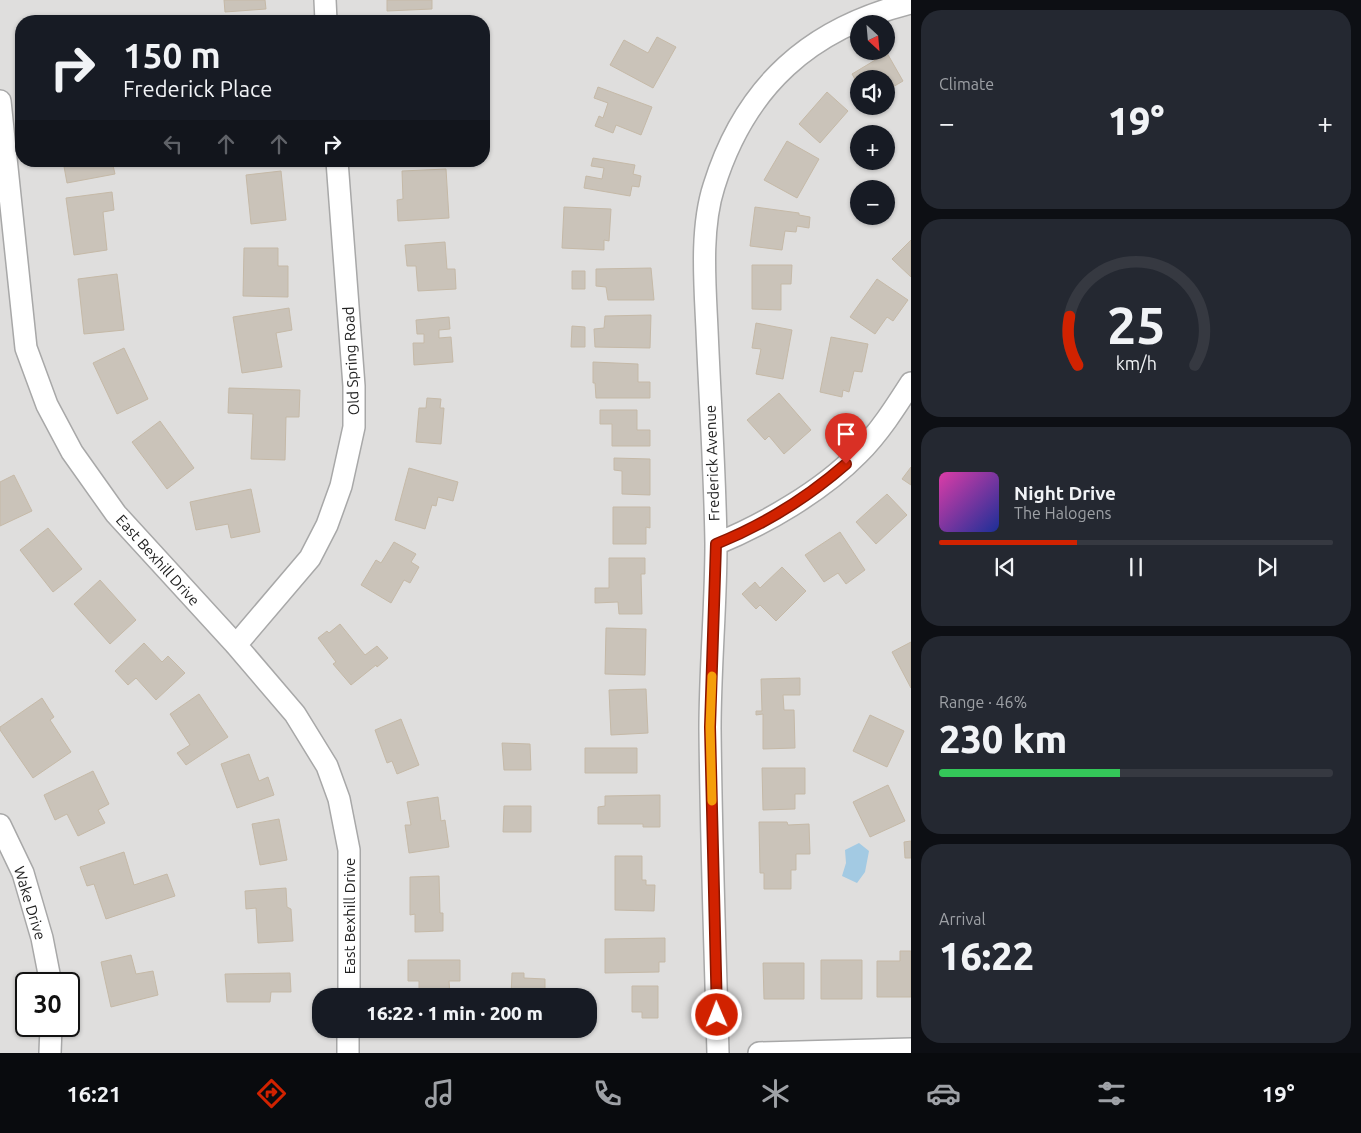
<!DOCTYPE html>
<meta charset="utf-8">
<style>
body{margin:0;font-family:Ubuntu,sans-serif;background:#242831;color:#f1f3f6;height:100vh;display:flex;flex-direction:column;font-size:19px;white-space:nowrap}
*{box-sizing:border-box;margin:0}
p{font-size:16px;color:#9ea1a6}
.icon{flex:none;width:28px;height:28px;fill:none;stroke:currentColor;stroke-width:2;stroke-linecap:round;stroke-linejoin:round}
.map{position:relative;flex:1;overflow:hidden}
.panel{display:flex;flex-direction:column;gap:10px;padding:10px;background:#0d0f14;width:450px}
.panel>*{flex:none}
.hud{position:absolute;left:15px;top:15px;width:475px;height:152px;border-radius:20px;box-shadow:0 1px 4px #0004;background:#171b24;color:#f1f3f6;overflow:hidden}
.needle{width:32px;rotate:154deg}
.fabs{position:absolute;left:850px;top:15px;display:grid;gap:10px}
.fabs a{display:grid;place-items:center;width:45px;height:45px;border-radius:50%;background:#171b24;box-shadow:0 1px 4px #0004;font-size:25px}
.speed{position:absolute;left:15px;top:972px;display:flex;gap:10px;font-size:25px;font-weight:700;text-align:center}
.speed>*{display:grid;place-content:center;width:65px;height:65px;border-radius:50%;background:#171b24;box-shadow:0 1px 4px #0004;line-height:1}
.speed .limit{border:2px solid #111;border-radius:8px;background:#fff;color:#111}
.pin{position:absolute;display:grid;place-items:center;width:42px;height:42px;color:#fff;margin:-51px -21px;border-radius:50% 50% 50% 0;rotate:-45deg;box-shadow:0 0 5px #0007}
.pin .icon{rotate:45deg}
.me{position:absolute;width:55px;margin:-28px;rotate:359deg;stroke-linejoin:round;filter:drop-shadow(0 0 4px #0008)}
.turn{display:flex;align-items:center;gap:18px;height:105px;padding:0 25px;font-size:22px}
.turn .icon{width:65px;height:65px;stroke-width:2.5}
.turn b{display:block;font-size:35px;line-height:42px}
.lanes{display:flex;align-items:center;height:48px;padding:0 25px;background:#0003;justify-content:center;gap:25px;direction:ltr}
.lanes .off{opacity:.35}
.big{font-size:38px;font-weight:800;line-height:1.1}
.panel .widget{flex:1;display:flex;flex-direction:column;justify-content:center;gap:8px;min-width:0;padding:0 18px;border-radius:20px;background:#242831}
.panel .dial{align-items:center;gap:0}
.dial svg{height:130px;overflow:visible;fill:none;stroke:#363941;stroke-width:7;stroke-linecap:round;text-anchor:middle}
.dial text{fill:#f1f3f6;stroke:none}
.song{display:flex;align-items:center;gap:15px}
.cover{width:60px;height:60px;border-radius:8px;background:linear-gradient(135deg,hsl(320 70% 55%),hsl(230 70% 35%))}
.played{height:5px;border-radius:2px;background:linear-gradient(90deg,#d12200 35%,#363941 35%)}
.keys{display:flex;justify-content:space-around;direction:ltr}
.heat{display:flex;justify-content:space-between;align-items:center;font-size:28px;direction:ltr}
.charge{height:8px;border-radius:4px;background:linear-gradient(90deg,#34c759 46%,#363941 0)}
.trip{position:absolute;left:312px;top:988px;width:285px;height:50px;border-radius:20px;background:#171b24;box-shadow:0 1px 4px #0004;font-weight:800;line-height:50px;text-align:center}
.tabs{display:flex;height:80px;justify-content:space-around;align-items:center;background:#090b0e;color:#9ea1a6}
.tabs .icon{width:35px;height:35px}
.tabs .active{color:#d12200}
.tabs b{font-size:22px;color:#f1f3f6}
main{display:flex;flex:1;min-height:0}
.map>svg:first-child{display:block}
.residential{fill:#dfdedd;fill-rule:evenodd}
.water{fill:#a3cae3}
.building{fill:#cac3b9;stroke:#c5b9a7}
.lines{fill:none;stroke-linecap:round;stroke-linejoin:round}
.minor-casing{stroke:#a8a8a8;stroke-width:24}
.minor{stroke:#fff;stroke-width:21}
.route-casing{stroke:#881600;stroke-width:12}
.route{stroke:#d12200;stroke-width:9}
.slow{stroke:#f59e0b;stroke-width:9}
.labels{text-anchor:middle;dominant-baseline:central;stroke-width:4;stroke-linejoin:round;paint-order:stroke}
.street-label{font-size:15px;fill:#212121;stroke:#fff}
</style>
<main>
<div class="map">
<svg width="911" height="1053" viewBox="0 0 911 1053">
<rect width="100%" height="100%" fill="#f2f0e6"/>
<!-- residential -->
<path class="residential" d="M0 0H911V1053H0ZM21 21H484V161H21ZM859 24H886V51H859ZM859 79H886V106H859ZM859 134H886V161H859ZM859 189H886V216H859ZM26 984H69V1026H26ZM321 996H589V1029H321Z"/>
<!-- water -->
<path class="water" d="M859 843 869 851 865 872 857 883 842 876 846 863 845 850Z"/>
<!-- building -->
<path class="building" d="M224 0H265L266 9 225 12Z
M387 0H432V9L387 11Z
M657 37 676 47 653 88 610 65 624 40 648 53Z
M887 53 903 81 886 91V79H859V86L852 74Z
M598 87 652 107 641 135 616 125 613 133 595 126 599 116 603 118 608 103 594 98Z
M827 92 848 111 820 143 799 124Z
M787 141 819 159 797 198 764 180Z
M593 158 635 165 633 174 641 176 639 187 632 186 630 196 584 188 586 176 602 179 604 168 591 166Z
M63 161H112L115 174 67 183Z
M446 169 449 218 398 221 397 200 403 199 402 171Z
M281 171 286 220 251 224 246 175Z
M112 192 114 210 103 212 107 250 74 255 66 198Z
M564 207 611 209 609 241 604 240V250L562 248Z
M755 207 799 213V215L810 217 809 228 797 226 796 232 785 231 782 250 750 246Z
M911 240V277L892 259Z
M445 242 447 269H455L456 289 418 291 416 266H407L405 245Z
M244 248H278V266H288V297L243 296Z
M752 265H792L791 284H781V310L752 309Z
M651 268 654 300H608L606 287 596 286V269Z
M572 271H585V289H572Z
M117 274 124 330 84 334 78 279Z
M877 279 908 300 893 321 887 317 875 334 850 317Z
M289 308 292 330 276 333 282 367 242 373 233 317Z
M651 315 650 348 595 347 594 329 604 328 605 316Z
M449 317 450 329 439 330V338L451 337 453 362 414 365 413 343H424V334H417L416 320Z
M756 323 792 330 783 379 756 374 761 349 752 348Z
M572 326 585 327V347H571Z
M831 337 868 344 862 372 854 371 849 392 843 390 842 397 820 392Z
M124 348 148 399 117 414 93 363Z
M593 362 638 364V382H650V398H596L595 383H593Z
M229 388 300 390 299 417H286L285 460 251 459 253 414 228 413Z
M779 393 811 430 784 454 769 436 765 440 747 420Z
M427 398 441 399 440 408H444L441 444 416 442 419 408H426Z
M600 410H637V430H650V446H612V424H600Z
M160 421 194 468 167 489 132 442Z
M614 458 650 459V495L622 494V471L614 470Z
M911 467V485L902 479Z
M409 468 458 482 453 501 438 497 436 506 432 505 425 529 395 520Z
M14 475 32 511 0 526V482Z
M251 489 260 532 231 538 228 524 196 530 190 502Z
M887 494 907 515 876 544 856 522Z
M613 507H650V528L646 527V544H613Z
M48 528 82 569 53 592 20 550Z
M840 532 865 570 846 584 838 573 824 582 805 555Z
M394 542 416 554 411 562 419 567 410 583 404 580 391 603 361 585 376 560 381 563Z
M609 558H645V574H641L642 614H619L618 602 595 603V588H609Z
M782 567 806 591 776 621 760 605 756 609 742 594 755 582 760 588Z
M100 580 136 620 110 644 74 604Z
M340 624 365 655 377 646 388 658 377 667 376 665 351 685 333 664 336 662 318 638 327 631 329 633Z
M606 628 646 629 645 675 605 674Z
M911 642V688L892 652Z
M144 643 162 662 168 656 185 673 156 700 136 678 128 685 115 671Z
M800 678V695H783L784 710H794L795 748 763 749V714L756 715V711H762L761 679Z
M646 689 648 733 611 735 609 690Z
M199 694 228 737 186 765 177 753 190 745 170 714Z
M42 698 54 717 50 720 71 752 33 778 0 730V727Z
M870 715 904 731 887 767 853 751Z
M401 719 419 765 397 774 392 761 387 763 375 730Z
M502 743 530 744 531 770H504Z
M585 748H637V773H585Z
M249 754 259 781 268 777 274 795 237 808 221 764Z
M762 768H805V794H795V809L763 810Z
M93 771 109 804 98 810 105 823 78 836 67 814 55 820 44 795Z
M888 785 905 821 870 837 853 802Z
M660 795V827H643V824H598V807L605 806V796Z
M438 797 441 821 445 820 449 847 409 853 405 825H411L407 802Z
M504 806H531V832H503Z
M279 819 287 860 260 865 252 824Z
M759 822H787L788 825 809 824 810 854H796V870H791V889H764V873H760Z
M911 841V858H905L904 842Z
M124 852 134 885 167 874 175 896 106 919 94 884 87 886 80 867Z
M615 856H642V880H646V885H655L654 911 615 910Z
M439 876 440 913H443V931L415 932V914L410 915V877Z
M286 888 287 907 291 909 293 941 258 943 256 908 246 909 245 891Z
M665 938V962H659V972L605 973V939Z
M900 951H911V997H877V961H900Z
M131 955 136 974 153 971 158 995 111 1007 101 962Z
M408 960H460V981H449L450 996H419V981H408Z
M821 960H862V999H821Z
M763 963H804V999H764Z
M290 973 291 992H271L270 1002H227L225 974Z
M512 973H524V978L545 979V996H511Z
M632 986H658V1018H642V1012H632Z"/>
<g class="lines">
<defs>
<path id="minor" d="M325 0 326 21
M0 101 26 348 47 405 72 452 116 514 236 645 295 714 327 766 339 799 349 850V996
M716 544C763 525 822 491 858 454 879 433 895 408 911 383
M236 645 310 558 327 525 341 486 354 427V386L337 161
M0 825 23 873 42 938 51 984
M50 1053 51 1026
M348 1053V1029
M718 1053C715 945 711 837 710 729 710 667 716 606 716 544 715 473 710 401 707 330 705 285 700 229 714 186 745 86 810 28 911 3
M759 1053 911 1049"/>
</defs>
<!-- minor casing -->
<use href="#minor" class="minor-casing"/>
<!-- minor -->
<use href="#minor" class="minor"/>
</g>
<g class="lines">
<defs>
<path id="route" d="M717 1015 710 727 716 544C763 525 807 498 846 464"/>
</defs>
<!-- route casing -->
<use href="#route" class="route-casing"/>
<!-- route -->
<use href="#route" class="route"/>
<!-- slow -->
<path class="slow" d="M712 676 710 727 712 801"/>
</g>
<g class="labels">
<!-- street labels -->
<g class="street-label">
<text transform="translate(351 361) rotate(-93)">Old Spring Road</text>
<text transform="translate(712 463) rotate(-92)">Frederick Avenue</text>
<text transform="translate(158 560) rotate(48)">East Bexhill Drive</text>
<text transform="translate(30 903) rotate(73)">Wake Drive</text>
<text transform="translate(349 916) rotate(-90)">East Bexhill Drive</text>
</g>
</g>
</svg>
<div class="fabs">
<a><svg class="needle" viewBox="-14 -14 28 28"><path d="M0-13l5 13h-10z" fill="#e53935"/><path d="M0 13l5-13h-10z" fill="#9ea1a6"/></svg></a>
<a><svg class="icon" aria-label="sound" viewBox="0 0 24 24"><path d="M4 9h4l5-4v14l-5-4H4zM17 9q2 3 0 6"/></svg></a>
<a>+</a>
<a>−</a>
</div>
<div class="speed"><div class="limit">30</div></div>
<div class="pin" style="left:846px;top:464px;background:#d93025"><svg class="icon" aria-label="arrive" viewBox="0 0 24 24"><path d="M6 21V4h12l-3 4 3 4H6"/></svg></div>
<svg class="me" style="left:717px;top:1015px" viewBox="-20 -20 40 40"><circle r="17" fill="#d12200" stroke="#fff" stroke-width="3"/><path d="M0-11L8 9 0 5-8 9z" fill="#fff"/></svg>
<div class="trip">16:22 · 1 min · 200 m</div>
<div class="hud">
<div class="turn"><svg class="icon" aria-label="right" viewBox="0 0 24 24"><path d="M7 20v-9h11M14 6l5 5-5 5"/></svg><div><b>150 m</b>Frederick Place</div></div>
<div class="lanes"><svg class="icon off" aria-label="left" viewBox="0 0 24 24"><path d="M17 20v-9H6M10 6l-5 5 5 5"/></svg><svg class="icon off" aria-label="ahead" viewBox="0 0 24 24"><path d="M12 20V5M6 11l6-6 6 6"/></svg><svg class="icon off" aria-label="ahead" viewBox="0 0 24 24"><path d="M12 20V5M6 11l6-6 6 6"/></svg><svg class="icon" aria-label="right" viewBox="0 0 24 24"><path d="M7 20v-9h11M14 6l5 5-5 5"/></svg></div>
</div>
</div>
<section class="panel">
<div class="widget"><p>Climate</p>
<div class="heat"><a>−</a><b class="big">19°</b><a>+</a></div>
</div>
<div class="widget dial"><svg viewBox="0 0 100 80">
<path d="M14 69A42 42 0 1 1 86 69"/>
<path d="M14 69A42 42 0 0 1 9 39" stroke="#d12200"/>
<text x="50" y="56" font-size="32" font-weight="700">25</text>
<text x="50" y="72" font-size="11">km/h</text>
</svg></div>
<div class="widget">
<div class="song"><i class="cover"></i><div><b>Night Drive</b><p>The Halogens</p></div></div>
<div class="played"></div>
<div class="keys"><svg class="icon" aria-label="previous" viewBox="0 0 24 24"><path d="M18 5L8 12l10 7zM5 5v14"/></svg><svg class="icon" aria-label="pause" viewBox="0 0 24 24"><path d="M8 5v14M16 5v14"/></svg><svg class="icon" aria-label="next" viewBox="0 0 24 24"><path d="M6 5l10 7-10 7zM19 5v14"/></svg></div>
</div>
<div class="widget"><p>Range · 46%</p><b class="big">230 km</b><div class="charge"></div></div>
<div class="widget"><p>Arrival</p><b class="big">16:22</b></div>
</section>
</main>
<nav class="tabs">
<b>16:21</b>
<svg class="icon active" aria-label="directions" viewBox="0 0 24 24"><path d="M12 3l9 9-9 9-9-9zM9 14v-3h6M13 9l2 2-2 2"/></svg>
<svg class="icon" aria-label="music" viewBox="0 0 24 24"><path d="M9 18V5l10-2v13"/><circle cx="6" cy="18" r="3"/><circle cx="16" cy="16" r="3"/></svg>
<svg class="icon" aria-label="phone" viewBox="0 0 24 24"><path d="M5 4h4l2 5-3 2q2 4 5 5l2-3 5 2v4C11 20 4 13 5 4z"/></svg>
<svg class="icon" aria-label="climate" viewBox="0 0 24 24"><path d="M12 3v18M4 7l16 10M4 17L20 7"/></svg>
<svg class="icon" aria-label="car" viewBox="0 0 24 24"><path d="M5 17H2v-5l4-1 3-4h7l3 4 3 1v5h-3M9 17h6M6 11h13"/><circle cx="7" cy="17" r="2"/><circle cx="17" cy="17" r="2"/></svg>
<svg class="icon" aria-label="filters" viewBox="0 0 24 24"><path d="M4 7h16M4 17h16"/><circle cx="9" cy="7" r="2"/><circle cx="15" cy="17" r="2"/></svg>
<b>19°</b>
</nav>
